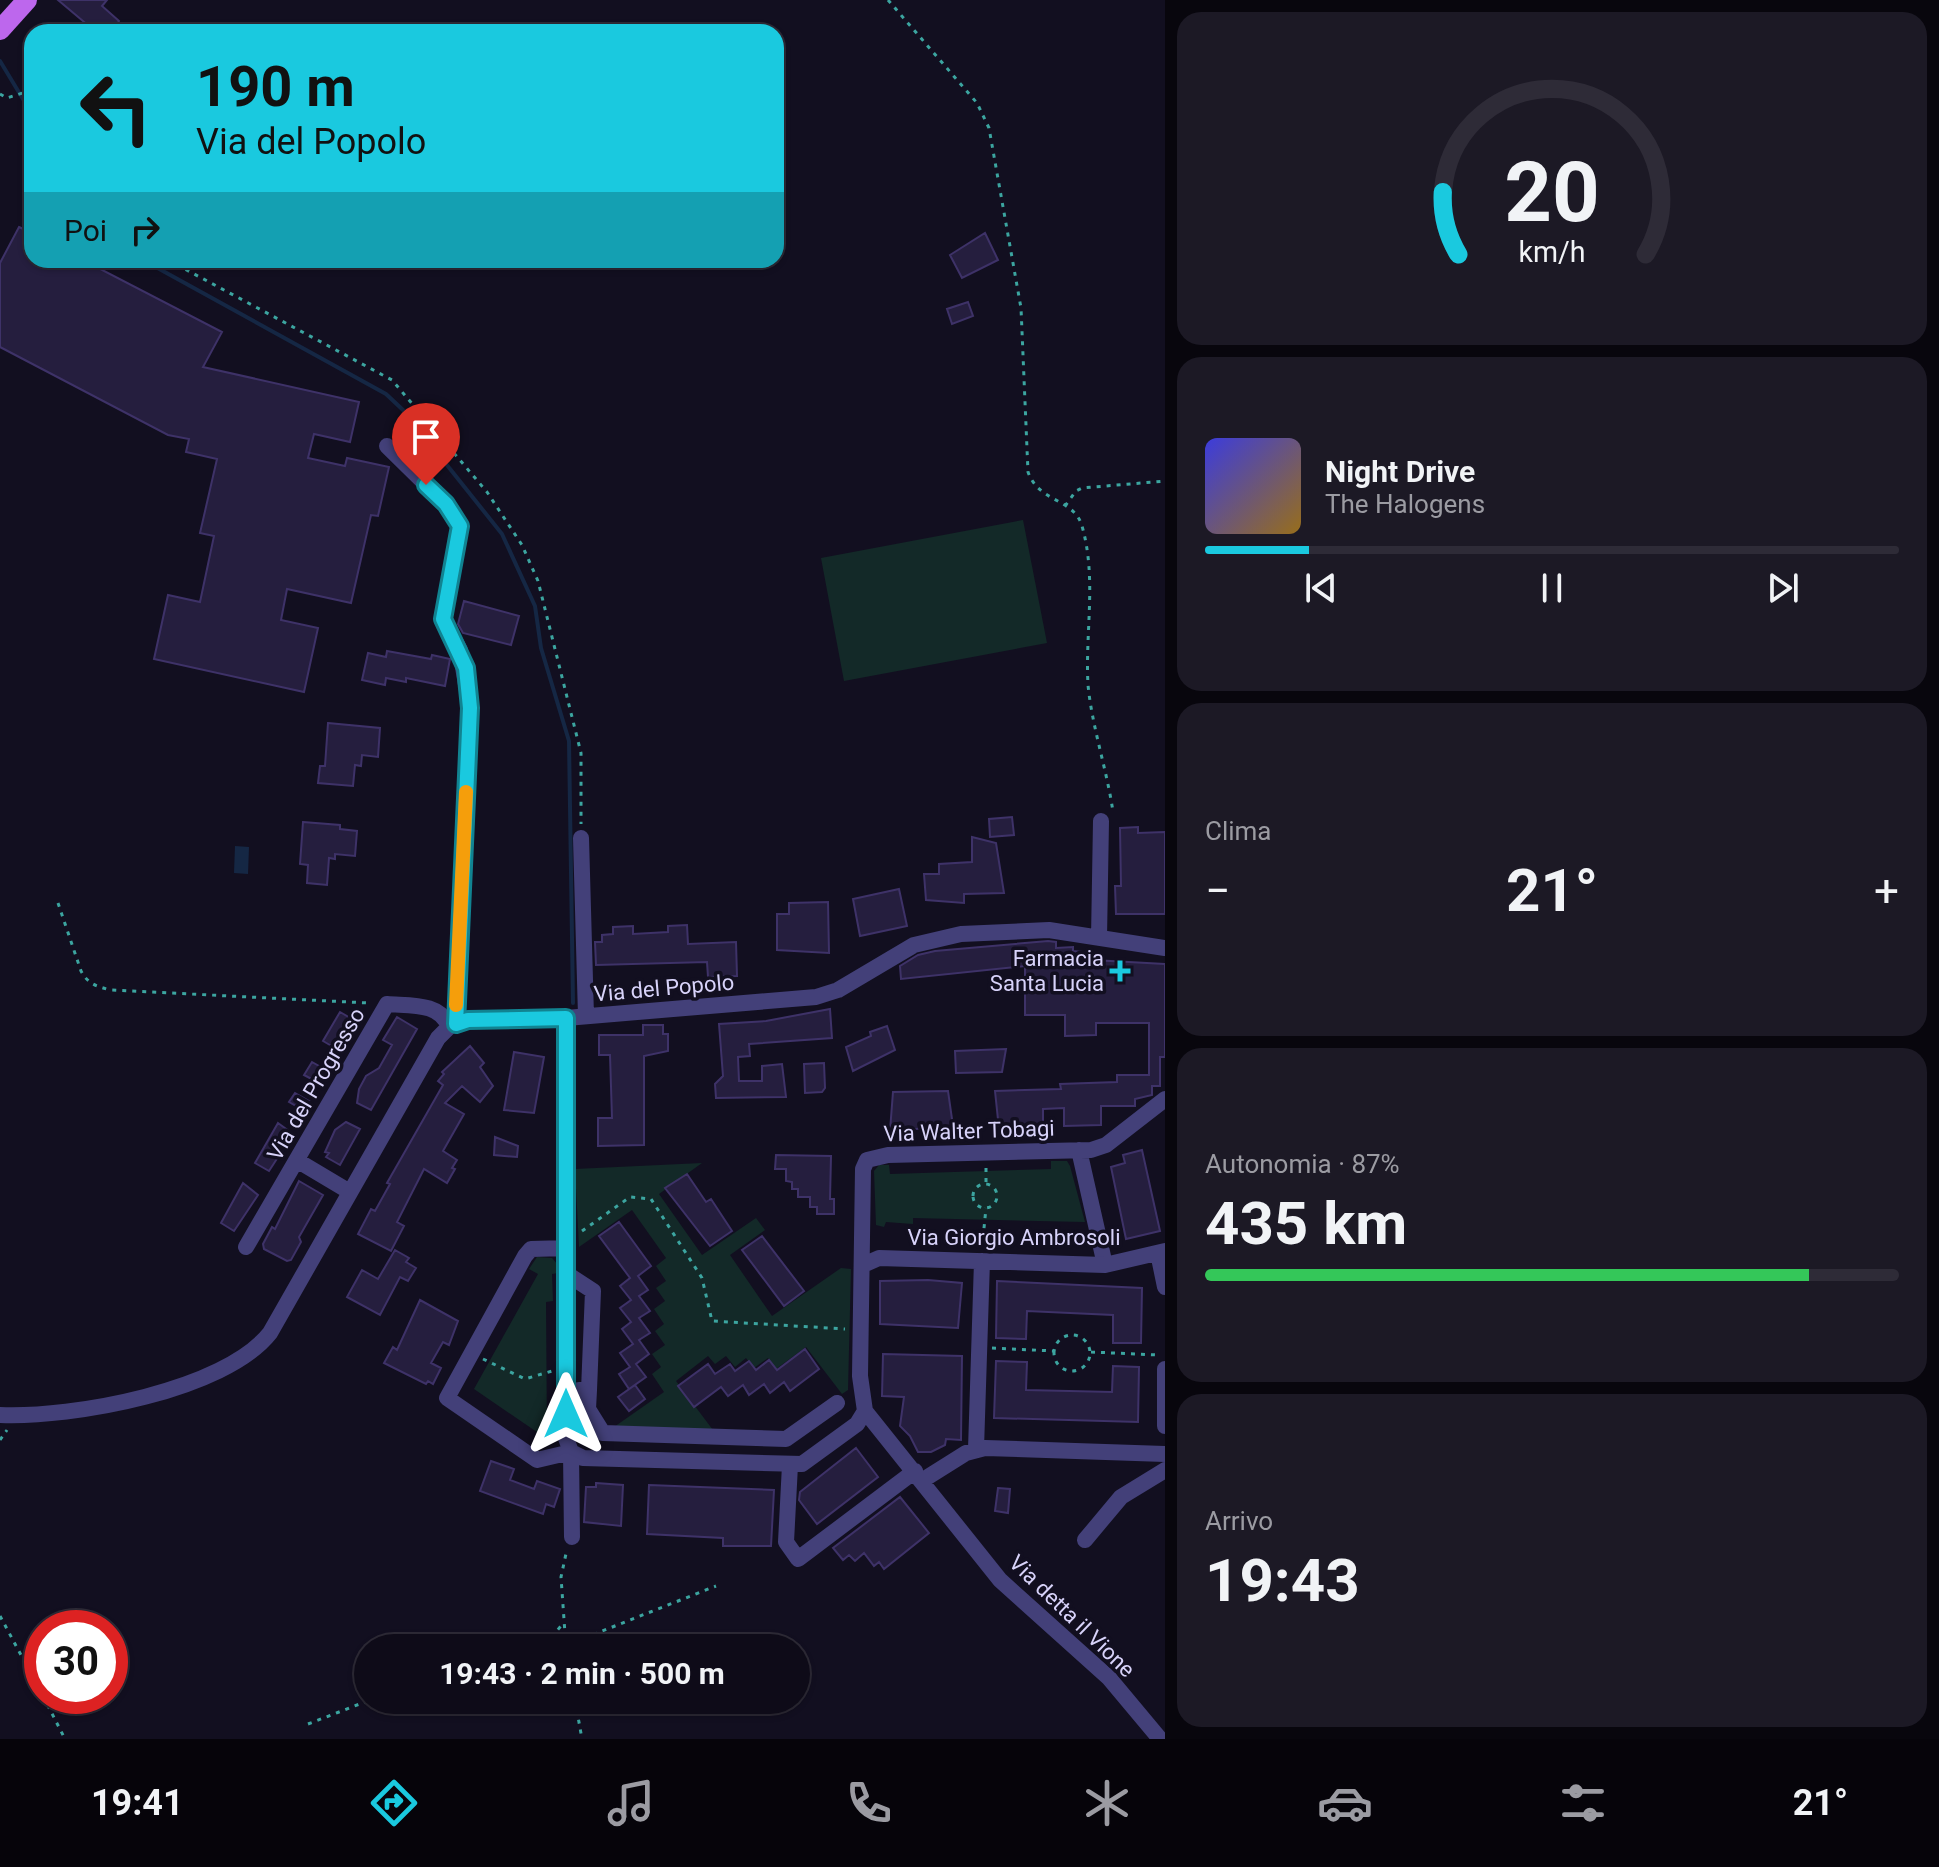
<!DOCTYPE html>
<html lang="it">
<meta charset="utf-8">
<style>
body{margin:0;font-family:Roboto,sans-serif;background:#1c1925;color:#f1f3f6;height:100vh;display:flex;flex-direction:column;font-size:30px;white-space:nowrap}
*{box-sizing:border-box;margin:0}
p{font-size:26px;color:#9b9ba2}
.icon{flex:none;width:44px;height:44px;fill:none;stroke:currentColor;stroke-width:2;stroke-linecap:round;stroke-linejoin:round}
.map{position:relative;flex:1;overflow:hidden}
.details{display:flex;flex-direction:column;gap:12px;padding:12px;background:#08060d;width:774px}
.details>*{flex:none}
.hud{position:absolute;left:24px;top:24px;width:760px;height:244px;border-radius:24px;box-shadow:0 2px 6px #0004,0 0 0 2px #2e2b37;background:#1ac9df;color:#111;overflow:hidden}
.speed{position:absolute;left:24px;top:1610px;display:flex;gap:16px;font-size:40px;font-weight:700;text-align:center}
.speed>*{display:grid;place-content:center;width:104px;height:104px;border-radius:50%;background:#0e0b18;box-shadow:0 2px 6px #0004,0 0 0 2px #2e2b37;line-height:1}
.speed .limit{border:12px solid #d22;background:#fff;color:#111}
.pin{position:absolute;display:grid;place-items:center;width:68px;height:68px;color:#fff;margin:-82px -34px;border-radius:50% 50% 50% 0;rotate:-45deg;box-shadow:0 0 8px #0007}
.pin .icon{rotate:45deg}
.me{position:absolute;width:88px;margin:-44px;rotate:0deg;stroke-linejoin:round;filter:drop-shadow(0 0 6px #0008)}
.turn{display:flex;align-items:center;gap:28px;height:168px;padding:0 40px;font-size:36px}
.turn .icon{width:104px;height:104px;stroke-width:2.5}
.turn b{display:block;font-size:56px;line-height:68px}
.then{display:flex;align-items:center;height:76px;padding:0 40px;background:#0003;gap:16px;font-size:30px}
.big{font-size:60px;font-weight:700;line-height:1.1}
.details .card{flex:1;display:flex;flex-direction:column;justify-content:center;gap:12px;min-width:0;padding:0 28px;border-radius:24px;background:#1c1925}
.details .dial{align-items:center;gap:0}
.dial svg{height:208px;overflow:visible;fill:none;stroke:#2e2b37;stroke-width:7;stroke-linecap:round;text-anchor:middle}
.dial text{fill:#f1f3f6;stroke:none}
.song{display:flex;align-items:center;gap:24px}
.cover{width:96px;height:96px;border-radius:12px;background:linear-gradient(135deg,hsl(240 70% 55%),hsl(40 70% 35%))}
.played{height:8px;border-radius:4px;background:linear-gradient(90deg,#1ac9df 15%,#2e2b37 15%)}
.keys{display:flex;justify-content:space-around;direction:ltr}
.heat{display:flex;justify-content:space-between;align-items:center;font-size:44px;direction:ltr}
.charge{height:12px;border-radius:6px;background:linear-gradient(90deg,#34c759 87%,#2e2b37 0)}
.trip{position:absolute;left:354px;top:1634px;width:456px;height:80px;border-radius:40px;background:#0e0b18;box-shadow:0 2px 6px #0004,0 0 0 2px #2e2b37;font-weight:700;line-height:80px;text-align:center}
.tabs{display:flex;height:128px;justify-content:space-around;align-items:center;background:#06040a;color:#9b9ba2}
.tabs .icon{width:56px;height:56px}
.tabs .current{color:#1ac9df}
.tabs b{font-size:36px;color:#f1f3f6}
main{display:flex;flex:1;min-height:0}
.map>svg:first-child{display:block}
.green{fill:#132928}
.water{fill:#152744}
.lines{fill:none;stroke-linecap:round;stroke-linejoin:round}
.stream{stroke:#152744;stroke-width:4}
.building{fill:#251e3e;stroke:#3e3268;stroke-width:2}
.path{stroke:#3ca5a0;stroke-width:3;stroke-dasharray:4 6;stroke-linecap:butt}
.minor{stroke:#434079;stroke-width:16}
.major{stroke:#bd67ed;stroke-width:20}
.route-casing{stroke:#118391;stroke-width:20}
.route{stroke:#1ac9df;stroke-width:14}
.slow{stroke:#f59e0b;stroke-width:14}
.poi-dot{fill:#1ac9df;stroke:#120f20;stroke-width:3}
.labels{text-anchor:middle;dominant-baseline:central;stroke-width:7;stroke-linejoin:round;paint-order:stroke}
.poi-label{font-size:22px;fill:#d8d3fa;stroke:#120f20;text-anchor:end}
.street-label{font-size:22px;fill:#d8d3fa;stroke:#120f20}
</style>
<main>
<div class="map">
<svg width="1165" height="1739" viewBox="0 0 1165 1739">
<rect width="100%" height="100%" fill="#120f20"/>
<!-- green -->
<path class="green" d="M1023 520 1047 643 844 681 821 558Z
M1051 1161H1067L1070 1166 1085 1222 913 1218V1224L886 1222 884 1227 876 1225 874 1171 879 1165H889L890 1174 1051 1169Z
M702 1163 659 1194 702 1255 756 1218 765 1230 730 1255 772 1316 841 1268 851 1269 848 1390 842 1394 806 1347 776 1369 768 1358 754 1368 746 1358 735 1367 726 1356 715 1364 708 1356 676 1381 713 1430 614 1427 664 1392 652 1374 661 1367 652 1354 665 1345 655 1331 664 1324 654 1309 665 1301 656 1288 666 1281 656 1266 666 1258 632 1210 579 1247 575 1169Z
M537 1257 552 1258 558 1265V1273L552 1274 553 1301 546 1302 547 1439 474 1389 538 1274 529 1269Z"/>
<!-- water -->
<path class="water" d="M235 846 249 847 248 874 234 873Z"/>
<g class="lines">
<!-- stream -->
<path class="stream" d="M0 61 32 114
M143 260 386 394 403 410 502 534 535 606 541 648 569 741 573 1003"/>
</g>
<!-- building -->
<path class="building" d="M58 0H107L102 6 119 21 113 32H96Z
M19 227 32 233V260H83L222 332 203 367 359 402 350 442 314 434 308 458 345 466 347 458 389 467 378 516 371 515 351 603 287 589 281 620 318 628 304 692 154 659 168 595 200 602 214 536 200 533 217 459 186 452 189 439 168 435 0 347V263Z
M985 233 998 260 962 278 950 255Z
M968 302 973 316 952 324 947 309Z
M464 601 519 616 511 645 463 633 458 624Z
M387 651 431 659 432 655 450 659 445 686 406 678V682L386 678 385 685 362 680 368 653 386 657Z
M328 723 380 728 378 757 362 755 361 766 355 765 353 786 318 783 320 766H325Z
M1012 817 1014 835 990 837 989 819Z
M303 822 340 825V829L357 831 355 856 335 854V859L329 858 327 885 307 883 308 865 300 864Z
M1138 827V833L1165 832V914H1116L1115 886H1121L1120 828Z
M972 837 996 843 1004 893 964 894V903L926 900 924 874H939V864L972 862Z
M899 889 907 926 860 936 853 899Z
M828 902 829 953 777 950V914H789V903Z
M687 925 688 944 736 942 737 976 708 977 707 962 596 965 595 942H602V935L613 934V927L633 926V934L668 932V926Z
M1048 941 1056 942V948L1073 947V951L1092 953 1093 960 1165 964V1057H1160V1086H1152V1095L1135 1099V1106H1101V1125L1064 1126V1108L1043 1109V1128L999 1129 995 1091 1061 1089 1060 1084 1117 1082V1075H1149V1023H1096V1035L1065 1036V1015H1025V966L901 979 900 966 918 955 935 951Z
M830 1009 832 1038 749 1044 750 1056 738 1057 739 1081H762V1066L782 1064 786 1097 716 1098 715 1084 723 1076 719 1024 766 1021Z
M340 1012 359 1023 342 1052 323 1041Z
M397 1017 417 1029 371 1110 357 1103 359 1089 366 1076 379 1068 392 1045 383 1040Z
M643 1025H663V1034H668V1051L644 1056V1145L598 1146V1118H612L610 1055H599V1035H643Z
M887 1026 895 1050 853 1071 846 1047 871 1036 870 1032Z
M470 1046 484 1063 480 1067 493 1086 480 1102 462 1086 445 1103 464 1114 443 1151 457 1160 452 1168 455 1169 447 1183 424 1169 397 1222 404 1226 391 1251 358 1234 371 1209 375 1211 390 1184 387 1183 443 1085 438 1081 444 1074 442 1072Z
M1006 1049 1002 1072 956 1073 955 1051Z
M514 1052 544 1057 534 1113 504 1110Z
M312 1062 326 1070 321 1084 304 1075Z
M824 1063 825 1088 822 1092 805 1093 804 1064Z
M948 1091 953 1126 890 1131 893 1092Z
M295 1093 309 1101 303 1110 289 1102Z
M346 1122 360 1129 340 1165 326 1157 329 1153 325 1152 335 1130Z
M278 1123 293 1134 269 1171 255 1163Z
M495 1137 518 1146 517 1157 494 1155Z
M1142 1150 1160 1231 1126 1239 1111 1167 1125 1163 1123 1155Z
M776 1155 831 1156 830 1199H834V1214H817V1207H810V1197H798V1189H792V1182L786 1181V1169H775Z
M687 1174 706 1202 711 1199 732 1231 710 1246 665 1188Z
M299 1181 323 1195 299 1237 301 1242 291 1260 287 1261 264 1249 263 1244 272 1227 275 1229Z
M243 1183 258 1195 234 1231 221 1223Z
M619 1222 651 1266 638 1276 648 1290 639 1296 650 1311 639 1318 650 1333 639 1340 649 1354 636 1364 646 1377 629 1389 619 1374 630 1367 620 1353 633 1344 622 1329 631 1322 620 1308 631 1300 620 1286 630 1278 599 1236Z
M762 1236 804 1291 784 1306 742 1250Z
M395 1250 409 1258 406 1262 416 1268 408 1281 400 1277 380 1315 347 1297 362 1270 378 1279Z
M928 1280 962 1283 958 1328 880 1324V1281Z
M997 1281 1142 1288 1141 1343H1113V1315L1027 1311 1026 1339 996 1338Z
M420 1300 458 1321 449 1345 443 1342 431 1363 441 1368 433 1384 428 1381 426 1384 384 1363 393 1347 397 1350Z
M805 1349 819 1369 790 1391 784 1382 770 1393 764 1384 749 1395 743 1385 728 1396 721 1387 694 1407 678 1386 708 1364 715 1374 730 1364 735 1371 749 1361 756 1370 769 1360 777 1370Z
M883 1354 962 1356 961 1440 946 1439 945 1445 931 1452H918L910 1436 900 1426 904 1397 882 1396Z
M996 1361 1027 1362 1026 1390 1112 1392 1113 1366 1139 1367 1138 1422 994 1418Z
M635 1385 645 1399 629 1411 618 1397Z
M856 1448 878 1477 817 1524 799 1500 800 1492Z
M491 1461 514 1469 510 1480 534 1489 537 1481 560 1489 554 1507 546 1504 543 1514 480 1491Z
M596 1483 623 1485 621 1526 584 1522 586 1487H596Z
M649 1485 774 1490 771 1546H723V1538L647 1534Z
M998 1488 1010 1489 1008 1513 995 1511Z
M900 1497 929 1533 884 1569 879 1562 874 1566 864 1553 855 1561 849 1555 843 1560 833 1548Z"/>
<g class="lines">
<!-- path -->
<path class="path" d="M888 0 977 103 989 128 1021 308 1028 472C1039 503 1074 498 1082 526 1097 578 1085 632 1088 685 1092 727 1107 770 1113 812
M0 94 7 98 32 90
M168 260 392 380 487 492 522 545 538 581 581 753V824
M1065 506 1076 491 1082 488 1165 481
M58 903 81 971C88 984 96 986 110 990L369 1003
M986 1168V1184
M973 1196a12 12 0 1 1 24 0a12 12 0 1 1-24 0Z
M582 1231 630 1197 651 1199 702 1278 712 1321 845 1329
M983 1238 986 1208
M1054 1353a18 18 0 1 1 36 0a18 18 0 1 1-36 0Z
M992 1348 1054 1351
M1091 1352 1159 1355
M483 1359 525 1379 552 1371
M0 1440 7 1430
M0 1616 42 1694
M564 1639H582L716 1586
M512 1648 555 1633 561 1626
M566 1648 561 1577 567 1549
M43 1696 65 1739
M575 1700 582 1739
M308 1724 370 1700"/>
<!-- minor -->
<path class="minor" d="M387 446 446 504 460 526 443 619 460 650 470 708 456 1024
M581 838 586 1016
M1099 938 1101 821
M566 1018V1438L571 1452 583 1458 802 1464 857 1424 865 1411
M1079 1150 1105 1265
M298 1161 350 1192
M246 1247 387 1004C410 1006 440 1002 449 1027
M568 1248 531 1249 525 1256 447 1398 537 1460 571 1452 572 1537
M1158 1253 1165 1287
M863 1265 879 1258 1105 1265 1165 1251
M567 1274 593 1291 589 1390H579
M1165 1369V1426
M589 1390 588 1409 603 1433 786 1439 837 1403
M865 1411 860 1376 863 1169 867 1160 888 1155 1091 1150 1106 1145 1165 1099
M865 1411 1000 1580 1109 1678 1160 1739
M0 1415C72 1418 224 1391 270 1333L438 1038 449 1027 468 1020 566 1018 816 997 838 990 914 945 961 934 1049 930 1165 948
M976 1449 982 1261
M790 1465 786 1542 798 1559 915 1471
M923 1480 966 1453 985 1448 1165 1454
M1085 1540 1121 1497 1165 1470"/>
<!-- major -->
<path class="major" d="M0 30 27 0"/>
</g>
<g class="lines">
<defs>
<path id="route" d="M426 485 446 504 460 526 443 619 466 668 470 708 456 1024 468 1020 566 1018V1414"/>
</defs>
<!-- route casing -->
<use href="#route" class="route-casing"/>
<!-- route -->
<use href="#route" class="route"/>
<!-- slow -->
<path class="slow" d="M456 1005 466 792"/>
</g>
<!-- markers -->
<path class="poi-dot" d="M1116 959h8v8h8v8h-8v8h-8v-8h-8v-8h8z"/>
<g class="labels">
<!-- poi labels -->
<g class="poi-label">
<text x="1104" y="958">Farmacia<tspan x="1104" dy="25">Santa Lucia</tspan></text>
</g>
<!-- street labels -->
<g class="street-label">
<text transform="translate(664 988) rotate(-5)">Via del Popolo</text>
<text transform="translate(316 1084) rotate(-60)">Via del Progresso</text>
<text transform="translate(969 1131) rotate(-2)">Via Walter Tobagi</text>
<text x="1014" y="1237">Via Giorgio Ambrosoli</text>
<text transform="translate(1072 1616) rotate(44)">Via detta il Vione</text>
</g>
</g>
</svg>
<div class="speed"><div class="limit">30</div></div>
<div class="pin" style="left:426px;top:485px;background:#d93025"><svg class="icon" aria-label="arrive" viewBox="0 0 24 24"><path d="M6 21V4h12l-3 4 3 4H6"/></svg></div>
<svg class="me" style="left:566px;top:1414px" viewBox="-20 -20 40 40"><path d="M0-17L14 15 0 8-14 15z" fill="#1ac9df" stroke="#fff" stroke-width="4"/></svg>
<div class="trip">19:43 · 2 min · 500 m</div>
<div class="hud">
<div class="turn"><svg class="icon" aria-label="left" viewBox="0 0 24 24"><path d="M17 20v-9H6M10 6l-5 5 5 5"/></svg><div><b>190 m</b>Via del Popolo</div></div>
<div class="then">Poi<svg class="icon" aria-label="right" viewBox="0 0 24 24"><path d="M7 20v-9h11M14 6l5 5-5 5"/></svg></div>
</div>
</div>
<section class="details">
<div class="card dial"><svg viewBox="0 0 100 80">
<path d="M14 69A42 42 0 1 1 86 69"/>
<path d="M14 69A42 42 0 0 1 8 45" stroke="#1ac9df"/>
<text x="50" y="56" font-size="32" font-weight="700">20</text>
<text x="50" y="72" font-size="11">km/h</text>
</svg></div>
<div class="card">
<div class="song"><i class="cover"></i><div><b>Night Drive</b><p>The Halogens</p></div></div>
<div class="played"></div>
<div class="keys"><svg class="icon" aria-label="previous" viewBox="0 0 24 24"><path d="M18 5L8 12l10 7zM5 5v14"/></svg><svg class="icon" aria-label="pause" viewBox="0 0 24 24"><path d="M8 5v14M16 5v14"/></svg><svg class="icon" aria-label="next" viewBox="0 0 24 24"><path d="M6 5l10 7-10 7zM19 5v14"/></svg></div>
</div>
<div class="card"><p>Clima</p>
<div class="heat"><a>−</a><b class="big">21°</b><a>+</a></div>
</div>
<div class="card"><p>Autonomia · 87%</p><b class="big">435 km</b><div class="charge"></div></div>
<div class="card"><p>Arrivo</p><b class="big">19:43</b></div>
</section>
</main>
<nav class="tabs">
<b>19:41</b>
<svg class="icon current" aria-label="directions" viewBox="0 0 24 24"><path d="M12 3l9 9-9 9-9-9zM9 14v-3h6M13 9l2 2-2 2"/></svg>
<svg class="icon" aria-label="music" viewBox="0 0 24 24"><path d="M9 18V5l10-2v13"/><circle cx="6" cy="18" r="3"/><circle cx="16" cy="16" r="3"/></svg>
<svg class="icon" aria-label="phone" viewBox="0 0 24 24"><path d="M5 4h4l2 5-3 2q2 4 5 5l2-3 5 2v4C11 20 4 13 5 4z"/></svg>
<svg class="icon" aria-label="climate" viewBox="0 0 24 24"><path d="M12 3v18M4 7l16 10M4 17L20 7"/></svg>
<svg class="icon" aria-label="car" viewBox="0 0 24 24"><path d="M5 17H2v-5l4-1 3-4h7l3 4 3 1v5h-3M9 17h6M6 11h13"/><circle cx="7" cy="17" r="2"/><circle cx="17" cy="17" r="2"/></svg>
<svg class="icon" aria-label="filters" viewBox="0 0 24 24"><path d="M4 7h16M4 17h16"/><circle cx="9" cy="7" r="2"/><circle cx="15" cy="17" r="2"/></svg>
<b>21°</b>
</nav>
